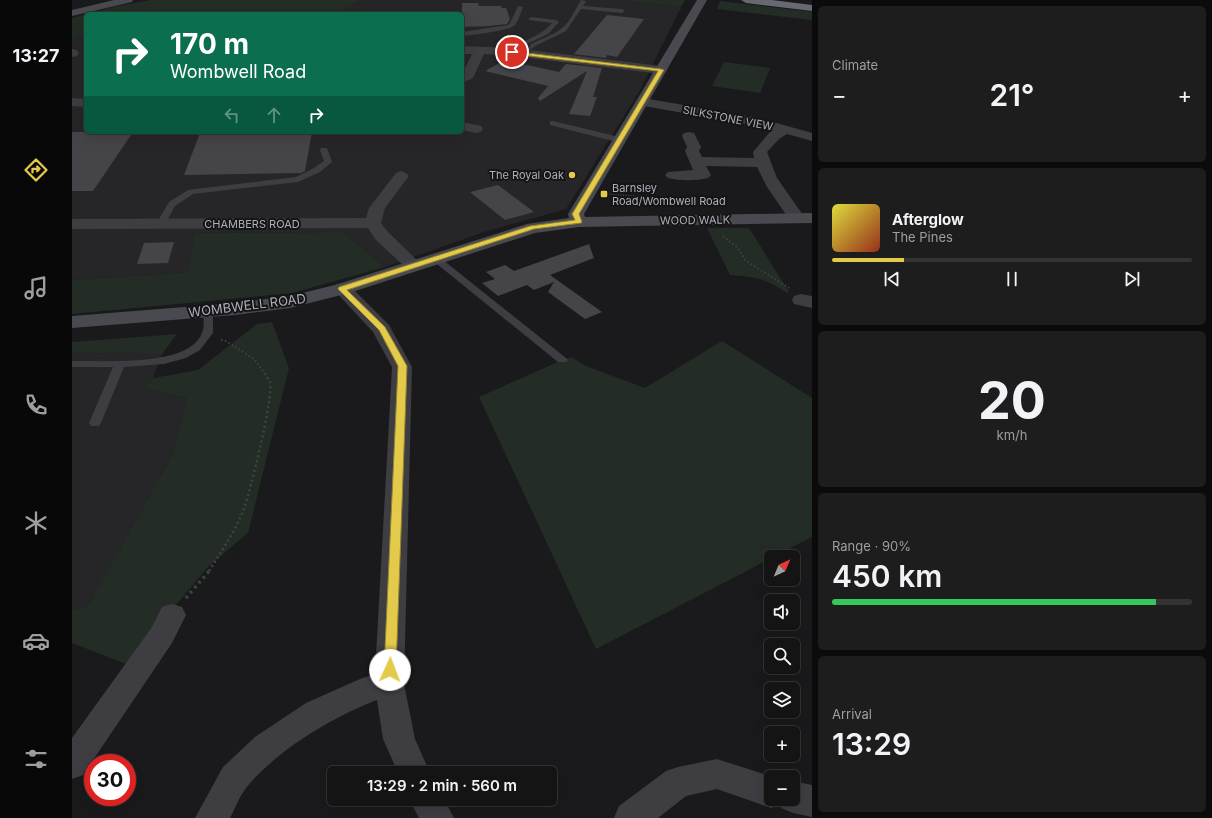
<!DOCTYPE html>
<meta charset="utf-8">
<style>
body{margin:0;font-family:Inter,sans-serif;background:#1d1d1e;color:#f1f3f6;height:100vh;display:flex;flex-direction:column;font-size:15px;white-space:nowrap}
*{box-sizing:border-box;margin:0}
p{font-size:13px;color:#9d9ea0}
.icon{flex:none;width:22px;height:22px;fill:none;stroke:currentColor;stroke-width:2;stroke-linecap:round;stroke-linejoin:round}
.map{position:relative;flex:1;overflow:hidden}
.details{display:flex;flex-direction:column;gap:6px;padding:6px;background:#0b0b0c;width:400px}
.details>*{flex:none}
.banner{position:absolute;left:12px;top:12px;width:380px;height:122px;border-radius:6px;box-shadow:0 4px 16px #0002,0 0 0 1px #333334;background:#0b6e4f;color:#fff;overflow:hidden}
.needle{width:26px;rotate:44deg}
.controls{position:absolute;left:692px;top:550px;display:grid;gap:8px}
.controls a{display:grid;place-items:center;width:36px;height:36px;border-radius:6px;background:#141415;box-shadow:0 4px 16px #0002,0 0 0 1px #333334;font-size:20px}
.speed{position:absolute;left:12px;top:754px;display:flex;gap:8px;font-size:20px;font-weight:700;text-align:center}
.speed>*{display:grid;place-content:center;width:52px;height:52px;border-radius:50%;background:#141415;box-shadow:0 4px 16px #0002,0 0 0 1px #333334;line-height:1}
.speed .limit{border:6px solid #d22;background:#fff;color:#111}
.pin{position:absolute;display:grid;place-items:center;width:34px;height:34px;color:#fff;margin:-17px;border:2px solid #fff;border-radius:50%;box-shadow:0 1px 4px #0007}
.me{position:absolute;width:44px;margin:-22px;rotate:2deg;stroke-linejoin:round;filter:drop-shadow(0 0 3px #0008)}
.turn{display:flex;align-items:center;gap:14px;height:84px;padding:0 20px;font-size:18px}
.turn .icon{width:52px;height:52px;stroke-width:2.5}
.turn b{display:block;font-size:28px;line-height:34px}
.lanes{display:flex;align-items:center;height:38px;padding:0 20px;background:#0003;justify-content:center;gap:20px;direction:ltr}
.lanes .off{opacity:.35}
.big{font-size:30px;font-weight:600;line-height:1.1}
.details .tile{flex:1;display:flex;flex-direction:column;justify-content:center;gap:6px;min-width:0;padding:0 14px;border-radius:6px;background:#1d1d1e}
.details .dial{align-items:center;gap:0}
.dial b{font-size:52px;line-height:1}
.song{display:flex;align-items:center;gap:12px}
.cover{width:48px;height:48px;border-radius:6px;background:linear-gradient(135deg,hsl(60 70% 55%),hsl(10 70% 35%))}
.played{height:4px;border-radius:2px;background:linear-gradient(90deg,#e4ca4a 20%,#333334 20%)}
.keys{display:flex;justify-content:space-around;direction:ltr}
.heat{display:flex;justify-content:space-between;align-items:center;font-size:22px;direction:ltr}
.charge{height:6px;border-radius:3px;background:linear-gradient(90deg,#34c759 90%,#333334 0)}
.trip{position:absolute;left:255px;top:766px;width:230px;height:40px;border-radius:6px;background:#141415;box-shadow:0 4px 16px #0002,0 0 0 1px #333334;font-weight:600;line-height:40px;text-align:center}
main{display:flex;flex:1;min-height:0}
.dock{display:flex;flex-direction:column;width:72px;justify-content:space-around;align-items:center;background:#080808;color:#9d9ea0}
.dock .icon{width:28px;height:28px}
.dock .selected{color:#e4ca4a}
.dock b{font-size:18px;color:#f1f3f6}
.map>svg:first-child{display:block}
.built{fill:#262629}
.green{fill:#242c26}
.building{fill:#444449}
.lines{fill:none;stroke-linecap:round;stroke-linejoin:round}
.path-far3{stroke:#414247;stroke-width:1.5;stroke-dasharray:1 1.5;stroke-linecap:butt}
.path-far2{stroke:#414247;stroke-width:2;stroke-dasharray:1.5 2.5;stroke-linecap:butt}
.path-far1{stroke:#414247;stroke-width:2.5;stroke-dasharray:2 3;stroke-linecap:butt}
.path{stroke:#414247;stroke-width:3.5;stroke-dasharray:2.5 4;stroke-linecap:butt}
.lane{fill:#3d3d42;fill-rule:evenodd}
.street{fill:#3d3d42;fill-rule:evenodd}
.secondary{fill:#494a50;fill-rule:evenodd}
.highway{fill:#676871;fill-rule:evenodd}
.route{fill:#e4ca4a;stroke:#948330}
.poi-dot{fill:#e4ca4a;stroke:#151517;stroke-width:1.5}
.labels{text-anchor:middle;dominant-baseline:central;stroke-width:4;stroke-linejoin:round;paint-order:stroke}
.far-street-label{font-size:11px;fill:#adafba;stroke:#151517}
.far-poi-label{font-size:11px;fill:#adafba;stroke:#151517;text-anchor:end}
.street-label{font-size:13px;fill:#adafba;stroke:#151517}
</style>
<main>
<nav class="dock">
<b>13:27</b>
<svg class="icon selected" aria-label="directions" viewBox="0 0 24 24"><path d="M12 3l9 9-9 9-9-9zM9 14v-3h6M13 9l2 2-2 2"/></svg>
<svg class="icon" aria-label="music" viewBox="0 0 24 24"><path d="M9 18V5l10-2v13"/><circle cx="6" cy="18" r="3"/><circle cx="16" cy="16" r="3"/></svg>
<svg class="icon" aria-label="phone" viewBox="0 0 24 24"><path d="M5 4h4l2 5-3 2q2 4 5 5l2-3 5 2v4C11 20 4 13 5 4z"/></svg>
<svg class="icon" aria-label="climate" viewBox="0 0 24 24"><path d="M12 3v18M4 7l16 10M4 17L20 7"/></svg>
<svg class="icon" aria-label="car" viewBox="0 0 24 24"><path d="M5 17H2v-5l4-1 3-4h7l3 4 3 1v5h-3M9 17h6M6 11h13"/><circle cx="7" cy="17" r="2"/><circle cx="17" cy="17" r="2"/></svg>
<svg class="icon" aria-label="filters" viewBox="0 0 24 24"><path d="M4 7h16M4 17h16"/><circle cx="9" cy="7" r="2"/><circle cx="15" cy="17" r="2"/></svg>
</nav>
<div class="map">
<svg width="740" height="818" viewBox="0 0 740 818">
<rect width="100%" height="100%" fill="#1a1a1c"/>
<!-- built -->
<path class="built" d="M289 0H544L609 7 567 92 494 209 412 232 313 267 271 232 123 233 116 272 0 280V38L14 36V132H390V14H269Z
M0 353 90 354 81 378 72 388 114 398 102 452 16 607 0 610Z"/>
<!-- green -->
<path class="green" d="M79 0H289L269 14H15L45 6Z
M544 0H613L609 7Z
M648 1 740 12V20L645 9Z
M14 14V36L0 38V18Z
M652 62 698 68 688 93 640 86Z
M635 228H677L717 292 715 293C692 278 684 277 658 275Z
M271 232 313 267 220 293 0 314V280L116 272 123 233Z
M200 322 217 368 176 533 136 567 54 664 0 643V610L16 606 102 452 114 398 72 388 81 378 126 370 185 324Z
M105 334 90 354 0 353V342Z
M650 341 740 398V537L524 649 407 397 479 365 499 357 514 366 573 388Z"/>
<!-- building -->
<path class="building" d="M390 3H406L407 6H429L430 8H434L438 19 435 24 417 26 390 27Z
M535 15 572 19 545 57 535 55 534 58 502 54Z
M433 60 487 72 494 64 530 68 521 97H525L518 116 497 114 515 71 468 101 466 98 476 86 413 71Z
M0 132H61L21 191H0Z
M240 132 233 171 229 173 112 175 128 133Z
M426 185 462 212 433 220 398 192Z
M102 242 96 263 65 264 72 243Z
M517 244 522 258 478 275 530 312 513 319 476 292 482 282 462 290 455 285 426 296 410 283 423 279 414 272 433 265 442 271Z"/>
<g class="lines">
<!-- path-far3 -->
<path class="path-far3" d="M536 194 643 202"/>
<!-- path-far2 -->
<path class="path-far2" d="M651 236 666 248 673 260 717 288
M149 340 154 341 182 359 194 375"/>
<!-- path-far1 -->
<path class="path-far1" d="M137 571C150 551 163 531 172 509 178 491 202 397 198 382 197 380 195 377 193 374"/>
<!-- path -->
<path class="path" d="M114 598 138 570"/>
<!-- lane -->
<path class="lane" d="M509 0 514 1 511 6 550 9 553 11 550 13 509 9 494 31 463 46 454 54H450V52C461 39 477 39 490 28 499 21 503 9 509 0Z
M446 6 451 7C449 12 447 20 443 25 438 31 399 35 390 36V32L436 25 438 23Z
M459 17 484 20 487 22 476 34 453 45 442 53H438V51C451 39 469 37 480 23L457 20V18Z
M478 121H481L551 138 552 140 548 142H545L478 125Z
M249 148H255L260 162 248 172 226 182 121 194 103 206 92 226H86L84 224 97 202 116 190 224 177 242 168 252 161 248 150Z
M363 255 366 256 494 358 496 360 494 362H486L360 260 358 258Z
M136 308 141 311V333L128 350 114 358 92 364 52 367 29 423 27 426H19L17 423 41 367H0V361C30 360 117 368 130 333 133 326 131 318 131 311Z"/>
<!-- street -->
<path class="street" d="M390 46 440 48 589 66 593 67 595 70 593 73 589 74 440 56 412 54 401 78 390 83V74L400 54H390Z
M0 49 5 50 7 53 5 56 0 57Z
M0 98 14 99V107L0 106Z
M571 98 687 118 740 133V141L715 134 707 139 695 152 705 178 733 218 731 222 725 223 719 222 695 187 685 167 634 166 639 175 636 178C625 181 607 181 596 178L593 175 596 172 621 170 613 151 615 147 610 136 612 133 617 132 622 133 629 147 627 151 630 157 682 158 681 152 697 133 701 130 685 126 566 105 564 102 566 99Z
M390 122 409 126 411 129 409 132 404 133 390 130Z
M329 171 334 173 337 176 313 208 309 223 315 231 350 265 347 269 341 270 335 269 303 239 296 228 0 229V219L294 218 297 208 324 173Z
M270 283 277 285 317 325 340 367 332 684 343 739 358 773H326L311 739 305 700C260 717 204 751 174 788 167 797 163 809 158 818H123L151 767 183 737 234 703 288 679 303 674 320 367 301 332 261 289 263 285Z
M729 294 740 296V308L722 304 720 300 722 296Z
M100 604 110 607 114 615 100 643 11 775 0 779V738L80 627 90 607Z
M645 759 701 777H699V799H721V781L740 785V817L721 813 709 808 708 804 699 808 645 789 614 796 586 818H542L547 806 594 771 606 767Z
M337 799H372L382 818H347Z"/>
<!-- secondary -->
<path class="secondary" d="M42 0H61L60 2 0 16V10Z
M625 0H635L512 214 513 217 740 213V223L507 227 463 233 277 293 218 308 163 315 0 328V316L163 303 218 296 263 285 455 224 497 218 496 214Z"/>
<!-- highway -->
<path class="highway" d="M669 0H700L740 5V11L674 3Z"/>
</g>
<!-- route -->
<path class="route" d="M438 51 589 69 592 70 507 214 510 222 509 223 462 229 275 290 313 327 335 366 324 670 322 674 318 675 313 674 312 670 326 366 307 330 266 289 267 287 458 226 503 220 500 214 586 71 440 54Z"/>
<!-- markers -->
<g class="poi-dot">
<circle cx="500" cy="175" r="4"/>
<rect x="528" y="190" width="8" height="8" rx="2"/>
</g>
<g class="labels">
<!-- far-street labels -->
<g class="far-street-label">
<text transform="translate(656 118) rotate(11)">SILKSTONE VIEW</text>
<text transform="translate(623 220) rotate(-1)">WOOD WALK</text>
<text x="180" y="224">CHAMBERS ROAD</text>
</g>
<!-- far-poi labels -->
<g class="far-poi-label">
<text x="492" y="175">The Royal Oak</text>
<text x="540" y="188" text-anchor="start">Barnsley<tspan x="540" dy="13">Road/Wombwell Road</tspan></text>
</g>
<!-- street labels -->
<g class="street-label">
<text transform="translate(175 305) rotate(-7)">WOMBWELL ROAD</text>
</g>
</g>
</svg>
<div class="controls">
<a><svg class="needle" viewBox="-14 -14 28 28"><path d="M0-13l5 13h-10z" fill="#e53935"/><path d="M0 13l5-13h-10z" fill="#9d9ea0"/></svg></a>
<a><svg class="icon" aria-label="sound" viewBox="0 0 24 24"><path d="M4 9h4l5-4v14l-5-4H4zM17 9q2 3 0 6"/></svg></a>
<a><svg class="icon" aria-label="search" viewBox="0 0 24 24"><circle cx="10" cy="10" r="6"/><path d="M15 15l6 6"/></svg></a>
<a><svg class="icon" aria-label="layers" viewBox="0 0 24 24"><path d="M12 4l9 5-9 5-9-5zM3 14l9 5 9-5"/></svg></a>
<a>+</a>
<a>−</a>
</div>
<div class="speed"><div class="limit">30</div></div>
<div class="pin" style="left:440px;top:52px;background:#d93025"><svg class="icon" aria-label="arrive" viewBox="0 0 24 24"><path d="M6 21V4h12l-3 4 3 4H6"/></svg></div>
<svg class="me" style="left:318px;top:670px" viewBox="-20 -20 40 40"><circle r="19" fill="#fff"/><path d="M0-13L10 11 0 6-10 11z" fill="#e4ca4a"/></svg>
<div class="trip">13:29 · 2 min · 560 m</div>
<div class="banner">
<div class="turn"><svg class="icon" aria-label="right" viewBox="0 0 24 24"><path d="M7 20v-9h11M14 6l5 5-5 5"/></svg><div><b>170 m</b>Wombwell Road</div></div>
<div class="lanes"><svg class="icon off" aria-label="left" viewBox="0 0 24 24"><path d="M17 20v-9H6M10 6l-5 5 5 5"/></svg><svg class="icon off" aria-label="ahead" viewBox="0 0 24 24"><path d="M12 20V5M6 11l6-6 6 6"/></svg><svg class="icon" aria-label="right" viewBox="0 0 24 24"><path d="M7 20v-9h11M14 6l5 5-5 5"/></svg></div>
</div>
</div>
<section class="details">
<div class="tile"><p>Climate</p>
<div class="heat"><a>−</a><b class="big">21°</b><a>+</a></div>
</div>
<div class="tile">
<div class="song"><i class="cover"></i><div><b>Afterglow</b><p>The Pines</p></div></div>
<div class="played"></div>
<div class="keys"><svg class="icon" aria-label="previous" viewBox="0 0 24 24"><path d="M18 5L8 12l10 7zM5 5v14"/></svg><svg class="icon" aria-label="pause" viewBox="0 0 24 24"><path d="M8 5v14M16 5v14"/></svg><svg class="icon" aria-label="next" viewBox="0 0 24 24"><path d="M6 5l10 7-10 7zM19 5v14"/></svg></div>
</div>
<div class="tile dial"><b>20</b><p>km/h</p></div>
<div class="tile"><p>Range · 90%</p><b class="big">450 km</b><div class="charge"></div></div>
<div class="tile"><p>Arrival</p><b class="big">13:29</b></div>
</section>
</main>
